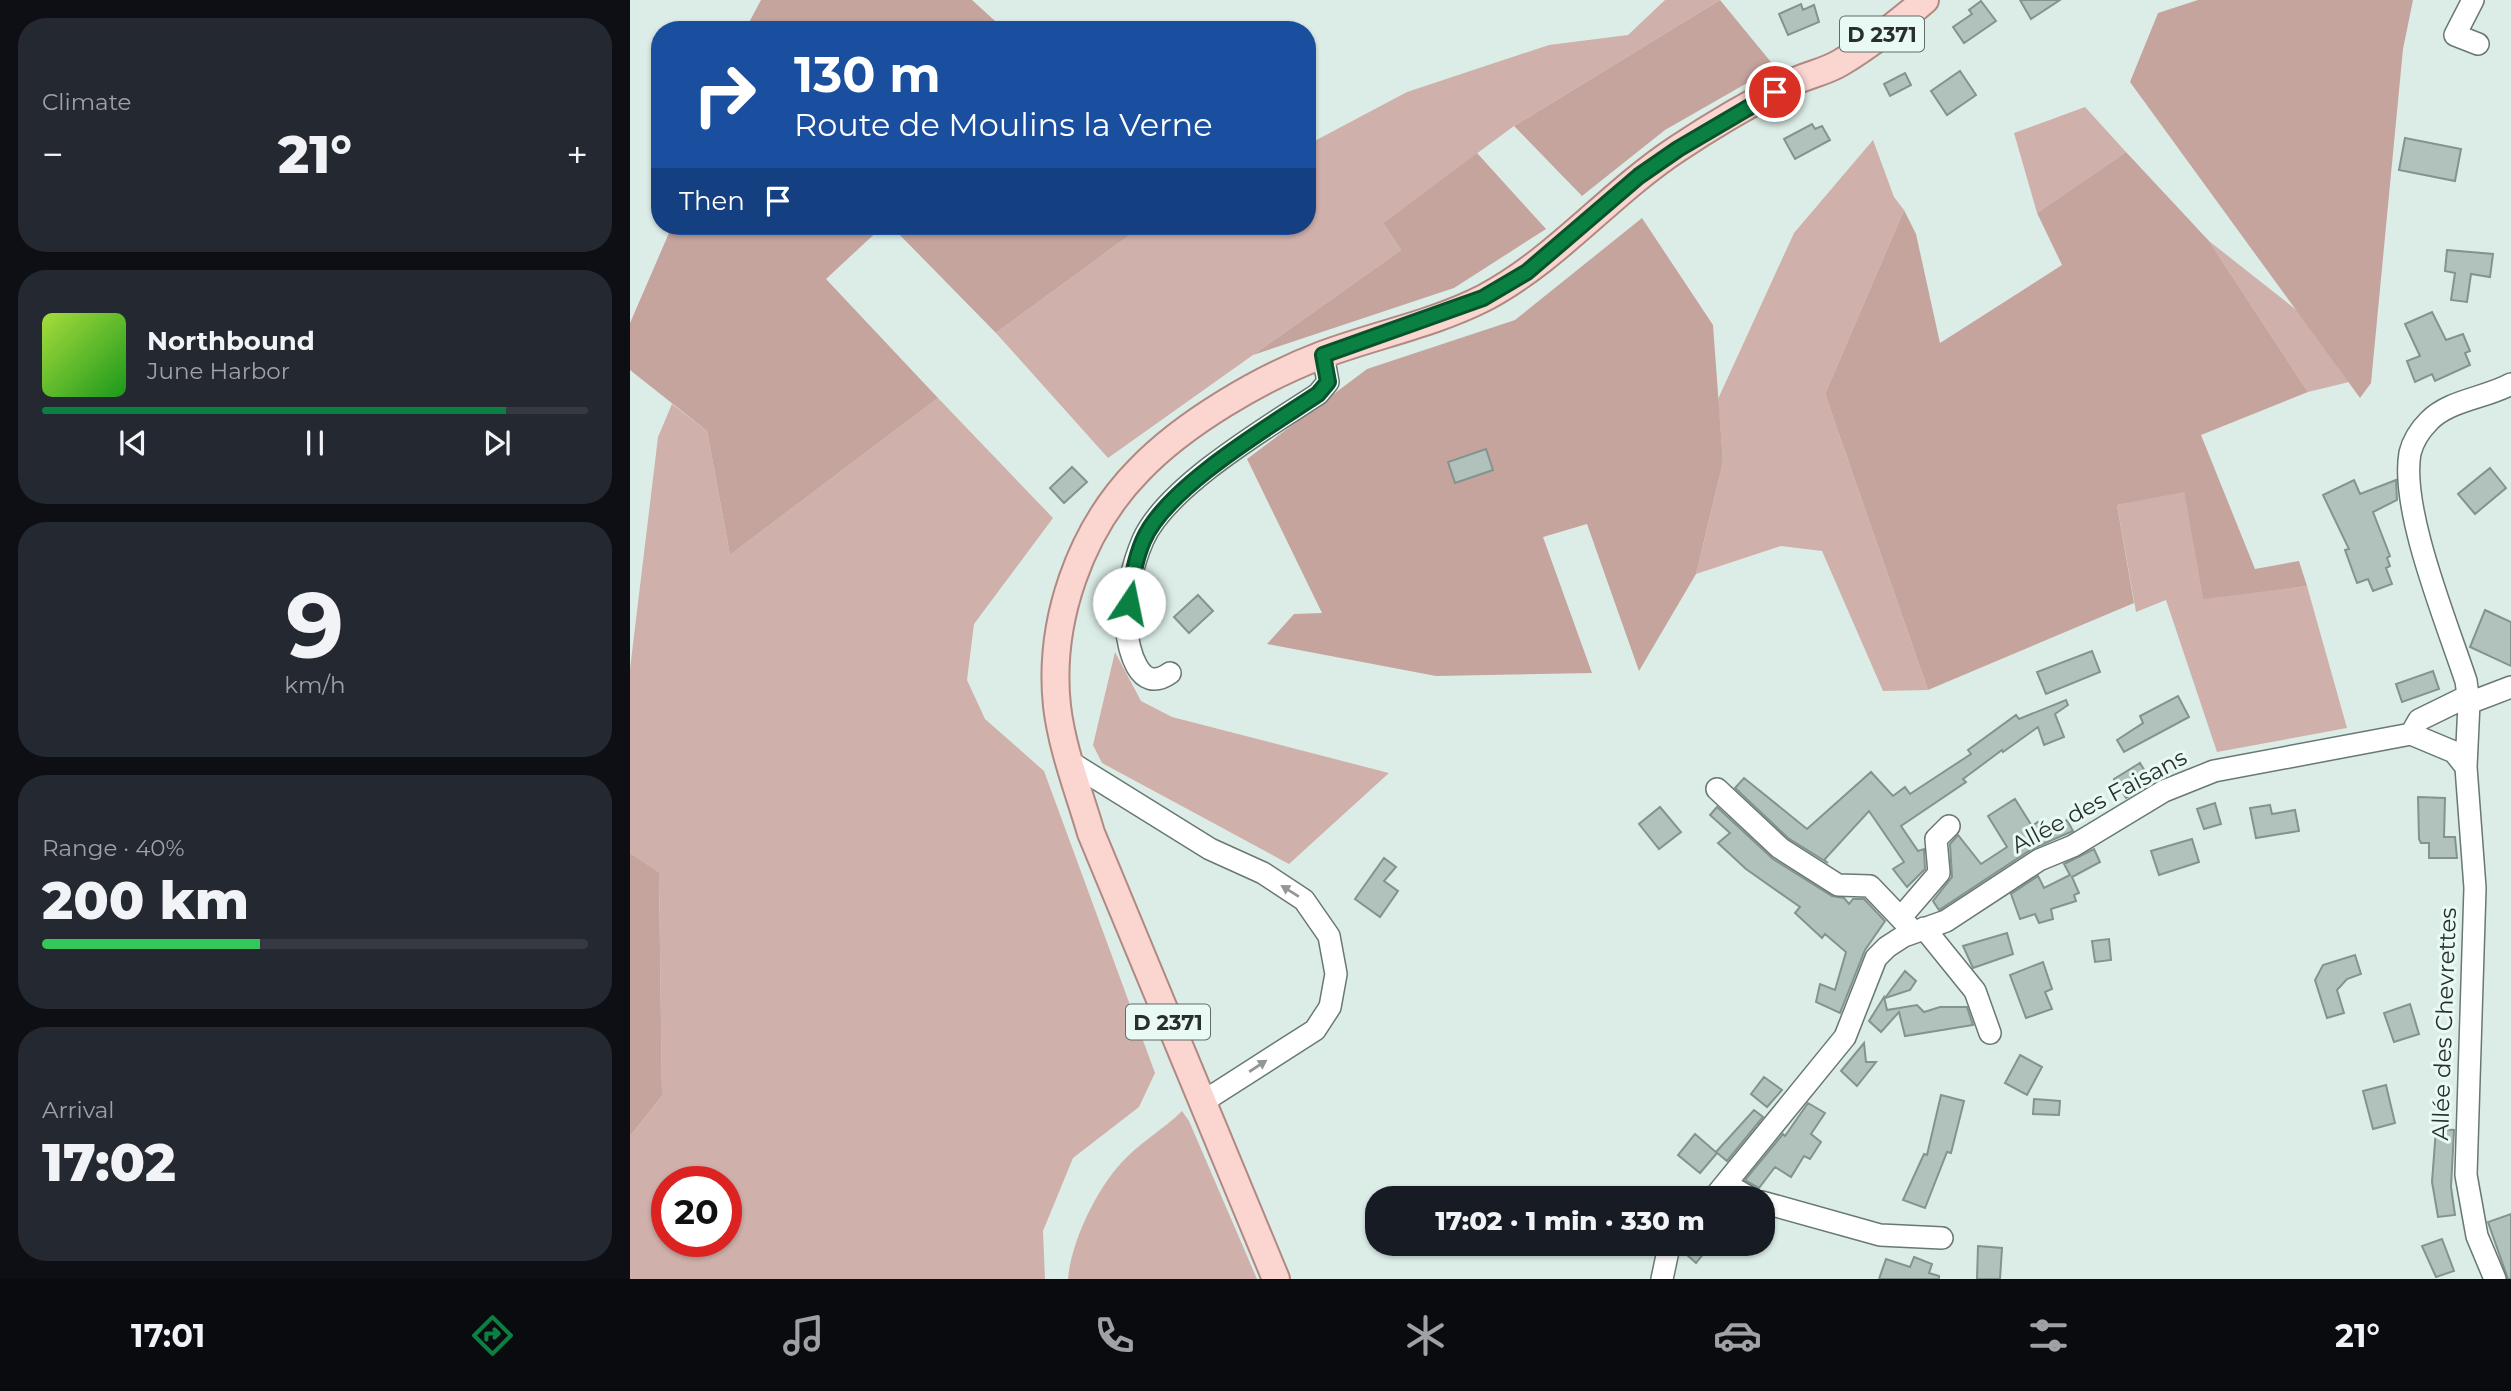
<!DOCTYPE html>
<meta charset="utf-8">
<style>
body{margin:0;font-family:Montserrat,sans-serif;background:#242831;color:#f1f3f6;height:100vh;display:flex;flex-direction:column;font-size:26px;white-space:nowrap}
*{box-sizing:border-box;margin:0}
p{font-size:23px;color:#9ea1a6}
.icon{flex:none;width:38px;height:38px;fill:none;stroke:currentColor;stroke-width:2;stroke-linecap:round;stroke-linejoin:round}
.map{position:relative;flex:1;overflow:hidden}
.sheet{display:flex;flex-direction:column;gap:18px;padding:18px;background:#0d0f14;width:630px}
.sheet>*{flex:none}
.top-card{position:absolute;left:21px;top:21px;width:665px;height:214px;border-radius:28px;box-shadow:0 2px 5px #0004;background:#1a4fa0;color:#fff;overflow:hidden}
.speed{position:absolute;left:21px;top:1166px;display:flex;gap:14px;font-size:35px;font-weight:700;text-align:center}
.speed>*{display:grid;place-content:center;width:91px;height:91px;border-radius:50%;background:#171b24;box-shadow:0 2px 5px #0004;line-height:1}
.speed .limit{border:10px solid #d22;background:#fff;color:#111}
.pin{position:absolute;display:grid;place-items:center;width:60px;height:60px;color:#fff;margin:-30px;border:4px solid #fff;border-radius:50%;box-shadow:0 2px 7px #0007}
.me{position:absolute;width:77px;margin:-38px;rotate:11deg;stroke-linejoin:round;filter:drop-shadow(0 0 5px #0008)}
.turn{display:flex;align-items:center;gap:24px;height:147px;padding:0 28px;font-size:32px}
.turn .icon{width:91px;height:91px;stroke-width:2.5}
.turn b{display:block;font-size:49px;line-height:60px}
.then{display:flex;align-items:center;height:66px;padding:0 28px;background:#0003;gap:14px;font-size:26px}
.big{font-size:52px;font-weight:800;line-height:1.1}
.sheet .widget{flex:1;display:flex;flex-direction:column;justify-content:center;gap:10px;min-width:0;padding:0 24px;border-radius:28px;background:#242831}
.sheet .dial{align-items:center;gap:0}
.dial b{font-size:91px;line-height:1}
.song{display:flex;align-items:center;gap:21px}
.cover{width:84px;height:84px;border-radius:10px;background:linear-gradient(135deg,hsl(80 70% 55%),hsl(120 70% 35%))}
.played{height:7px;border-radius:4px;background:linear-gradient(90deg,#0b8043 85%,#363941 85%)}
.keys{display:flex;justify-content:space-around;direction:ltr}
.heat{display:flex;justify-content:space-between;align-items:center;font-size:38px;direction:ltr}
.charge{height:10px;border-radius:5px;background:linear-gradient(90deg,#34c759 40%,#363941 0)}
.trip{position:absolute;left:735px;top:1186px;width:410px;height:70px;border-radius:28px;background:#171b24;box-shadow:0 2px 5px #0004;font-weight:800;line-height:70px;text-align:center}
.dock{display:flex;height:112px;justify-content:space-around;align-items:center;background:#090b0e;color:#9ea1a6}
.dock .icon{width:49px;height:49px}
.dock .selected{color:#0b8043}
.dock b{font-size:32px;color:#f1f3f6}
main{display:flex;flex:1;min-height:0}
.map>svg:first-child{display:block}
.green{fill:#d0b0ab;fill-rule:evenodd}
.forest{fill:#c5a49e}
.building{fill:#b1c2bc;stroke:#83938d;stroke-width:2}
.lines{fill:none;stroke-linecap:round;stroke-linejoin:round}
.minor-casing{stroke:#687872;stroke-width:24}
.major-casing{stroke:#b08982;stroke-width:30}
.minor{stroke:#fff;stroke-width:21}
.major{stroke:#fbd5d0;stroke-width:26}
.oneway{fill:#949796}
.route-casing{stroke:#07532c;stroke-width:18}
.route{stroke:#0b8043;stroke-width:12}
.labels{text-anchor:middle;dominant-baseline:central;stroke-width:6;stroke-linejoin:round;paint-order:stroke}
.shield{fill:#e9faf4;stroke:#636c69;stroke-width:2}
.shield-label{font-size:21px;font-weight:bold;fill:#292f2d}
.street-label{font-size:23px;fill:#292f2d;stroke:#e9faf4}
</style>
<main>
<section class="sheet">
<div class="widget"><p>Climate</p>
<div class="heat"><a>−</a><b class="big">21°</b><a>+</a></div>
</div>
<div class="widget">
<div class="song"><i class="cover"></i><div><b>Northbound</b><p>June Harbor</p></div></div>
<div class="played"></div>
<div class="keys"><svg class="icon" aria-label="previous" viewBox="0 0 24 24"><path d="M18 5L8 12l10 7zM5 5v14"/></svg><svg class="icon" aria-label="pause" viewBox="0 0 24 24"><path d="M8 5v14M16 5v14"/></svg><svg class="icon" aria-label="next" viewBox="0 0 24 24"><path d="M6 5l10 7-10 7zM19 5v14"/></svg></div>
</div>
<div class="widget dial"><b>9</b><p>km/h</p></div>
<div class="widget"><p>Range · 40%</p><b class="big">200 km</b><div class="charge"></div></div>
<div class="widget"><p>Arrival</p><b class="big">17:02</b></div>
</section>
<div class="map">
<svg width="1881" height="1279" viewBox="0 0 1881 1279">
<rect width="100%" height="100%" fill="#dcede7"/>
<!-- green -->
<path class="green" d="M1035 0H1090L884 126 753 223 771 250 478 458 366 333 512 226H677V145L777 92 919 45 998 35Z
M1455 107 1496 152 1407 213 1384 133Z
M1243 140 1264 197 1274 210 1195 394 1298 690 1253 691 1192 551 1151 546 1066 574 1093 462 1088 399 1164 233Z
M1579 241 1669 312 1719 382 1678 392Z
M308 398 423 518 344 624 337 680 355 719 414 771 525 1073 509 1107 443 1158 413 1231 415 1279H0V1136L32 1096 29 874 0 853V669L28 437 42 404 77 431 100 555ZM37 1181H96V1241H37Z
M1554 491 1573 598 1677 586 1717 728 1587 752 1536 600 1506 612 1487 505Z
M485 652 511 701 542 717 759 773 659 864 472 763 463 745Z
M552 1111 559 1121 627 1279H438C441 1241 469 1183 497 1157 514 1140 535 1128 552 1111Z"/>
<!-- forest -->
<path class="forest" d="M131 0H342L375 30H115Z
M1090 0 1145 67 1035 130 952 196 884 126Z
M1568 0H1783L1773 49 1741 383 1730 398 1500 82 1528 13Z
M1496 152 1579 241 1678 392 1571 435 1625 569 1669 561 1677 586 1573 599 1554 492 1487 505 1504 603 1298 690 1195 394 1274 210 1286 234 1310 343 1432 265 1407 213Z
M847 153 916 229 824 288 623 355 771 250 753 223Z
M1012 218 1083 325 1093 462 1066 574 1009 671 957 524 913 537 962 673 806 676 637 644 664 614 692 613 617 459 737 369 885 320Z
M42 226H253L196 279 308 398 100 555 77 431 0 370V323Z
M261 226H512L366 333Z
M0 853 29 873 32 1096 0 1136Z"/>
<!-- building -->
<path class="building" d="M1390 0H1430L1401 19Z
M1351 1 1366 21 1334 43 1323 27 1342 14 1339 10Z
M1171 4 1173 10 1184 5 1189 22 1158 35 1149 14Z
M1330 71 1346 95 1317 115 1301 91Z
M1275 73 1281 85 1260 96 1254 84Z
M1182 124 1185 129 1192 126 1200 140 1165 159 1154 139Z
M1775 138 1831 149 1825 181 1769 170Z
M1817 250 1863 254 1860 277 1841 274 1837 302 1821 300 1825 273 1815 271Z
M1802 312 1816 340 1833 334 1840 351 1835 353 1840 365 1805 381 1802 374 1785 382 1777 361 1790 356 1775 324Z
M856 449 863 470 825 483 818 462Z
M442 467 457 482 434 503 420 488Z
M1860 468 1876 488 1845 514 1828 494Z
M1724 480 1730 494 1766 480 1767 500 1743 512 1760 556 1757 558 1760 566 1756 568 1762 584 1743 591 1738 579 1727 583 1715 550 1719 549 1693 495Z
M568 595 583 611 559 633 544 617Z
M1855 610 1881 622V666L1840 647Z
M1462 651 1470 672 1416 694 1407 672Z
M1803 671 1809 689 1772 702 1766 684Z
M1548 696 1559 717 1494 752 1487 740 1513 723 1510 716Z
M1436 700 1438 705 1425 714 1434 737 1414 745 1408 727 1373 752 1372 750 1333 779 1336 782 1271 826 1288 851 1294 849 1295 869 1277 887 1263 869 1274 862 1239 811 1194 860 1198 863 1158 838 1105 788 1114 778 1177 829 1241 772 1263 796 1275 787 1280 794 1341 754 1338 750 1386 715 1389 719Z
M1510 763 1522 783 1496 798 1484 779Z
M1788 797 1815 798 1814 837H1825L1827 858H1799V843H1791L1789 839Z
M1385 799 1402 826 1408 822 1420 841 1402 849 1309 910 1303 901 1322 877 1320 844 1328 835 1351 864 1377 847 1358 816Z
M1585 803 1591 824 1574 829 1567 809Z
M1640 805 1642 814 1665 810 1669 831 1626 838 1620 808Z
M1030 807 1051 832 1029 849 1009 824Z
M1087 807 1143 859 1202 896 1214 898 1219 904 1223 899H1234L1255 921 1235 950 1210 1013 1186 1002 1190 984 1205 990 1216 952 1195 934 1192 938 1165 913 1170 907 1116 869 1088 843 1100 833 1080 815Z
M1437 820 1443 831 1420 841 1415 833Z
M1562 839 1569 862 1529 875 1521 851Z
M1464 849 1470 862 1442 877 1449 893 1444 895 1446 901 1421 909 1423 919 1409 923 1405 914 1390 919 1381 894 1408 876 1414 888 1440 875 1434 864Z
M754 858 766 867 754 881 768 891 750 917 725 899Z
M1377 933 1383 954 1343 968 1333 946Z
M1479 939 1481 960 1465 962 1462 941Z
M1725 955 1731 974 1717 979 1707 990 1714 1013 1697 1018 1685 980 1693 965Z
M1413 962 1422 989 1415 992 1422 1009 1396 1018 1380 975Z
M1275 971 1286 981 1280 990 1255 998Z
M1254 997 1257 1010 1287 1005 1294 1012 1310 1007H1337L1343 1025 1275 1036 1269 1012 1251 1032 1239 1021Z
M1780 1004 1789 1034 1764 1042 1754 1013Z
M1234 1043 1236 1062H1246L1227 1086 1211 1071Z
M1390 1055 1412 1067 1397 1095 1375 1083Z
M1134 1077 1152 1090 1137 1107 1121 1094Z
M1756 1085 1765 1123 1743 1129 1733 1091Z
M1311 1095 1334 1101 1321 1153 1317 1152 1295 1208 1273 1200 1294 1154 1297 1155Z
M1404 1099 1430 1101 1429 1115 1403 1114Z
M1178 1103 1195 1113 1181 1134 1191 1142 1180 1159 1174 1156 1161 1177 1145 1167 1129 1188 1115 1180 1153 1134 1155 1136Z
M1124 1110 1133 1117 1097 1161 1086 1152Z
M1806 1129 1824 1130 1821 1187 1825 1215 1808 1217 1802 1182Z
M1065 1134 1087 1153 1070 1173 1048 1155Z
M1881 1214V1279H1878L1858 1222Z
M1812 1239 1824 1271 1806 1277 1792 1246Z
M1061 1244H1081L1066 1263 1055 1253Z
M1348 1246 1372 1248 1370 1279H1347Z
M1284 1257 1302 1264 1299 1273 1309 1276V1279H1249L1256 1259 1280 1267Z"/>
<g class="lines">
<defs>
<path id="minor" d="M1843 0 1825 35 1848 44
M540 673C508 696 498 648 496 624 494 599 503 563 513 540 536 487 639 426 688 394L698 382 693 355
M1839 703 1881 687
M1781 734 1789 720 1838 696
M440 762 580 849 633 873 674 900 699 936 706 974 700 1007 685 1030 571 1103
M1087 789 1150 848 1208 885 1240 886 1284 932
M1272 916 1309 873 1306 839 1319 826
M1294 928 1345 991 1360 1033
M1096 1184 1122 1199
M1083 1199 1215 1037 1246 958 1257 947 1274 936 1316 921 1409 860 1443 846 1534 791 1584 771 1781 734 1824 752 1836 767
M1132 1202 1250 1235 1312 1238
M1032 1279 1038 1251 1044 1244
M1865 1279 1847 1236 1836 1175 1845 888 1836 767 1839 703 1836 681C1817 623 1770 510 1780 453 1783 441 1790 430 1799 421 1819 400 1856 398 1881 384"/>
<path id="major" d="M646 1279 461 833C449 792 432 749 427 706 418 622 450 530 509 470 554 423 631 378 692 355 745 335 803 324 854 298 926 260 979 194 1047 149 1083 125 1122 102 1161 83 1177 75 1195 72 1210 63 1240 45 1268 23 1295 0"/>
</defs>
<!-- minor casing -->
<use href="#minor" class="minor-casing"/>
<!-- major casing -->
<use href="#major" class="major-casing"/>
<!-- minor -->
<use href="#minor" class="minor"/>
<!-- major -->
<use href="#major" class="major"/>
</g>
<!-- one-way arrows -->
<defs><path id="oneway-solid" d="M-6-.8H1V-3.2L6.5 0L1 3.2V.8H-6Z" transform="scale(1.75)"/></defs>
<g class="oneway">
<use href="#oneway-solid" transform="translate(660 891) rotate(-148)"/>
<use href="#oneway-solid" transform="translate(628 1066) rotate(-33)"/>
</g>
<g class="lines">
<defs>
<path id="route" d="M499 603C501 583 505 560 513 541 535 488 640 426 688 394L698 382 693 355 853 298 897 272 1009 176 1048 149 1145 92"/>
</defs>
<!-- route casing -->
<use href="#route" class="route-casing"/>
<!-- route -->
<use href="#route" class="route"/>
</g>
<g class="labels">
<!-- shield labels -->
<g class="shield">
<rect x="1210" y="16.5" width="84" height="35" rx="5"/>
<rect x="496" y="1004.5" width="84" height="35" rx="5"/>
</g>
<g class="shield-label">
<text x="1252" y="34">D 2371</text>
<text x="538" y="1022">D 2371</text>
</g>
<!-- street labels -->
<g class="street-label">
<text transform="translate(1469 801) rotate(-28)">Allée des Faisans</text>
<text transform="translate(1814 1024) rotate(-88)">Allée des Chevrettes</text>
</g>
</g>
</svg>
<div class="speed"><div class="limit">20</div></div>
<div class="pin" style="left:1145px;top:92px;background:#d93025"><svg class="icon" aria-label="arrive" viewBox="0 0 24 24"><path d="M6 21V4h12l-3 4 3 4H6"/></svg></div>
<svg class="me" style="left:499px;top:603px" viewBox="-20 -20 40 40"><circle r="19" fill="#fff"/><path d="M0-13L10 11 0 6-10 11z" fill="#0b8043"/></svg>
<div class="trip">17:02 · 1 min · 330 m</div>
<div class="top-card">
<div class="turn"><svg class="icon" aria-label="right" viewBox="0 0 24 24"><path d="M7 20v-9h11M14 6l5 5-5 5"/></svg><div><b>130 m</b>Route de Moulins la Verne</div></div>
<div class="then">Then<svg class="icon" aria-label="arrive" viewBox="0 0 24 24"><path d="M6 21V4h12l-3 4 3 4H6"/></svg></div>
</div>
</div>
</main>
<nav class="dock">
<b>17:01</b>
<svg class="icon selected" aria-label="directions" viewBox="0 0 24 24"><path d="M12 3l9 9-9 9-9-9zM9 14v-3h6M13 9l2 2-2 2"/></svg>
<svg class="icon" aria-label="music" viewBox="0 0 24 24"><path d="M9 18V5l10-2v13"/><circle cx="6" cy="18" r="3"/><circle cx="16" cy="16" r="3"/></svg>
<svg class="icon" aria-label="phone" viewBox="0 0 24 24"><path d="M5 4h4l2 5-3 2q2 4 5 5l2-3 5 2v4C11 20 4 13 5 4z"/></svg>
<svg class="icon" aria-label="climate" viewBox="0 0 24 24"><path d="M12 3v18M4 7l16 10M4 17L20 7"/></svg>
<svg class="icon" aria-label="car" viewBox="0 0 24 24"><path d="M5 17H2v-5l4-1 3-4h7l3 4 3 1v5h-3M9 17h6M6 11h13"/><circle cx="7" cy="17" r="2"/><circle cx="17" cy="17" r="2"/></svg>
<svg class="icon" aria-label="filters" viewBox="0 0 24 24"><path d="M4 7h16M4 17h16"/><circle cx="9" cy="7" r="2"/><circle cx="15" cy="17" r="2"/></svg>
<b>21°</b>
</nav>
